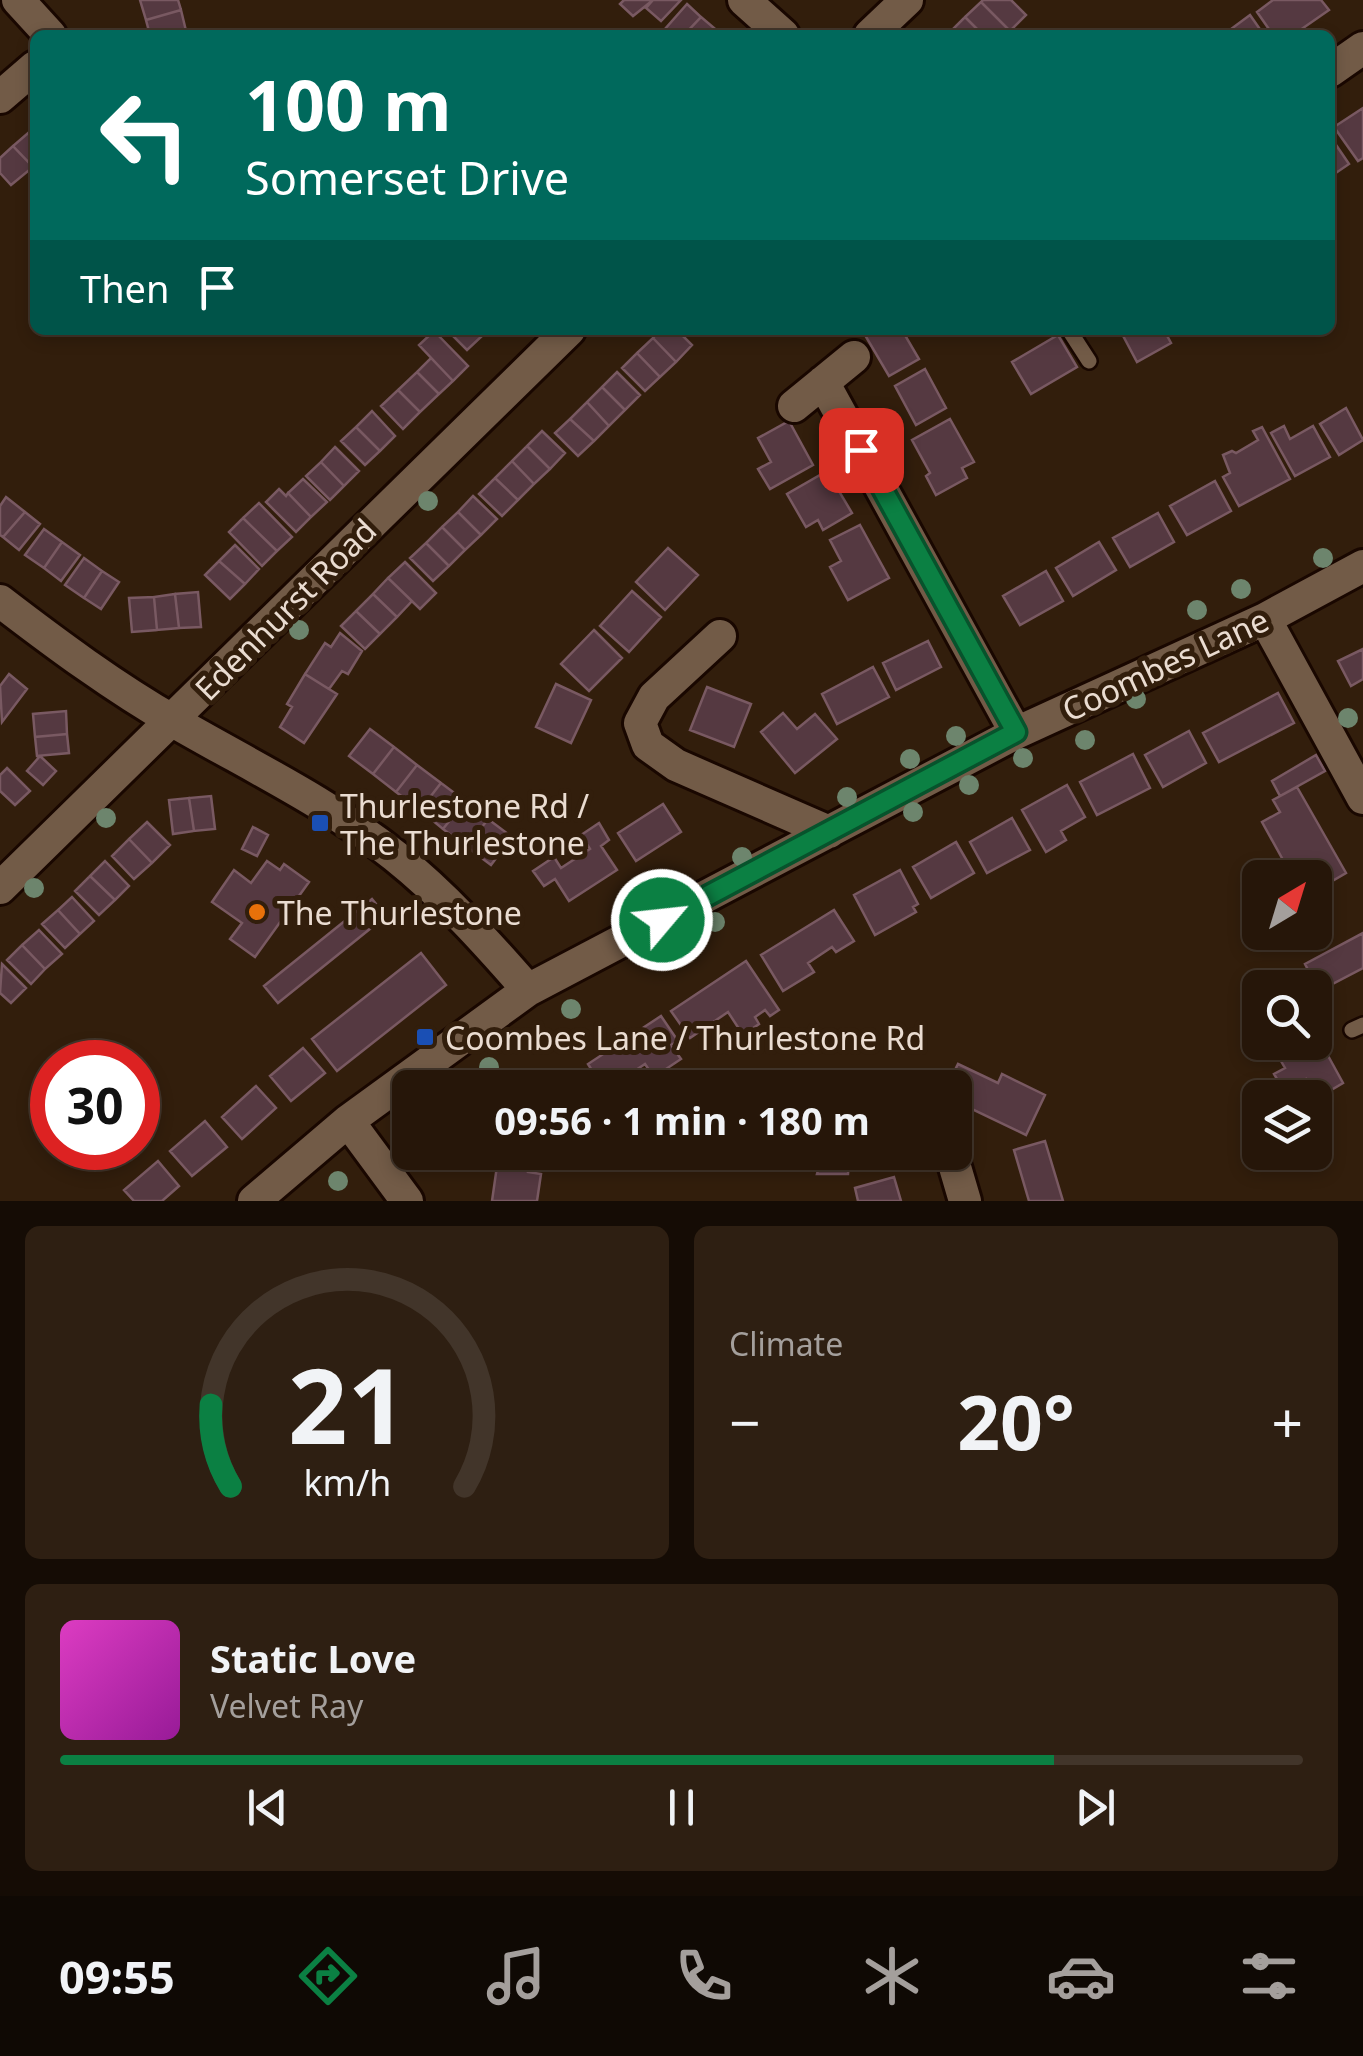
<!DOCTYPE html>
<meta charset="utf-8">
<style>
body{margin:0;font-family:"Noto Sans",sans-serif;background:#2e1f12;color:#f1f3f6;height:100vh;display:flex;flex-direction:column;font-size:38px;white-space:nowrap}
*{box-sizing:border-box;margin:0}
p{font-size:32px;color:#a49f9c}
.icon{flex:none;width:55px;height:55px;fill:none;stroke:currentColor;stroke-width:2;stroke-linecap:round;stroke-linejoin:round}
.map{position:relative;height:1201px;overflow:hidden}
.drawer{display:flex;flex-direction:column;gap:25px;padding:25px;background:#150c05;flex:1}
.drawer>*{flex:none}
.hud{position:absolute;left:30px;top:30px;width:1305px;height:305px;border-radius:15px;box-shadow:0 5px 15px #0003,0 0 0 2px #42352a;background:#00695c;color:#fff;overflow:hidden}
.needle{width:65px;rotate:38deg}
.tools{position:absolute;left:1242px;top:860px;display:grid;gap:20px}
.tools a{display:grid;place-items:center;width:90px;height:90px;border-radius:15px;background:#261609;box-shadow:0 5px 15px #0003,0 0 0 2px #42352a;font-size:50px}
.speed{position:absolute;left:30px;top:1040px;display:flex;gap:20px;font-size:50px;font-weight:700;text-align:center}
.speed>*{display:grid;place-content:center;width:130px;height:130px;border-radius:50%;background:#261609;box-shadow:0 5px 15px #0003,0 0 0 2px #42352a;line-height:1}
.speed .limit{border:15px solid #d22;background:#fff;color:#111}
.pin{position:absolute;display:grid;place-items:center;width:85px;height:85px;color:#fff;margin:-42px;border-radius:20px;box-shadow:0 5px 15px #0006}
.me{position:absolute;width:110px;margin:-55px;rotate:62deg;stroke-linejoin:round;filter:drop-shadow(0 0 8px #0008)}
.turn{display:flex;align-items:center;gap:35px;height:210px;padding:0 50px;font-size:45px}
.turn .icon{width:130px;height:130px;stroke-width:2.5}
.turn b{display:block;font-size:70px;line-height:85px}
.then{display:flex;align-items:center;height:95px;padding:0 50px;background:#0003;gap:20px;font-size:38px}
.big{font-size:75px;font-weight:700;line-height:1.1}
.drawer .widget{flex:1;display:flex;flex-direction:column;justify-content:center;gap:15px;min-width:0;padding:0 35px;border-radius:15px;background:#2e1f12}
.drawer .dial{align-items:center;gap:0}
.dial svg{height:260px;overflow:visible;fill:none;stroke:#42352a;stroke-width:7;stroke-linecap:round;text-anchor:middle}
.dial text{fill:#f1f3f6;stroke:none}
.song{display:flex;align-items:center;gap:30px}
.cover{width:120px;height:120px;border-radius:15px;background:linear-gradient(135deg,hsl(310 70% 55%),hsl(300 70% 35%))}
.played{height:10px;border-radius:5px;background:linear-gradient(90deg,#0b8043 80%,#42352a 80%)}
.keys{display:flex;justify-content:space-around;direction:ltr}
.heat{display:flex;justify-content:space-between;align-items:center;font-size:55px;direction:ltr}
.drawer .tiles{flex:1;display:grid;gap:25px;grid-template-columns:1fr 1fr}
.widget:last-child{grid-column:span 2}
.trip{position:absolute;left:392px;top:1070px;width:580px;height:100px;border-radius:15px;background:#261609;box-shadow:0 5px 15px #0003,0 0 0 2px #42352a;font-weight:700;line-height:100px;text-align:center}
.tab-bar{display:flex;height:160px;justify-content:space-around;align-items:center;background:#0f0904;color:#a49f9c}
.tab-bar .icon{width:70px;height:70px}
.tab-bar .current{color:#0b8043}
.tab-bar b{font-size:45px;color:#f1f3f6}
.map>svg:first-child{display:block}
.building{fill:#553941;stroke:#795962;stroke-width:2.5}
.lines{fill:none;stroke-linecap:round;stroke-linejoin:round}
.service-casing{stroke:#190700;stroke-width:20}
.minor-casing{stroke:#190700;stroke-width:38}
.service{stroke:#725b47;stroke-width:15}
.minor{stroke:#725b47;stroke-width:32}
.tree{fill:#6d856d}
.route-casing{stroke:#07532c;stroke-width:25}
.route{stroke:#0b8043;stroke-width:18}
.transit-dot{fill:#1a4fb4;stroke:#321e0c;stroke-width:4}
.food-dot{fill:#e8710a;stroke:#321e0c;stroke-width:4}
.labels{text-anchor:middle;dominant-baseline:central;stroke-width:10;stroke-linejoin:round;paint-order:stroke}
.street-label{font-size:32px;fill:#eadcd1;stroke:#321e0c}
.poi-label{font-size:32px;fill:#eadcd1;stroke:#321e0c;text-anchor:start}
</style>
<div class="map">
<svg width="1363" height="1201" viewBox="0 0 1363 1201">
<rect width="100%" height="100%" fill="#321e0c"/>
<!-- building -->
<path class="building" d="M140 0H178L181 10 146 20Z
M624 0H653L633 16 620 4Z
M653 0H681L661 21 646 8Z
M983 0H1011L1026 15 1010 31 981 2Z
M1273 0H1321L1329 10 1293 35H1273L1257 12Z
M981 2 1010 31 1005 35H983L965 17Z
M687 4 701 17 684 35H671L665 29Z
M181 10 187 35H150L146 20Z
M1250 15 1264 35H1223Z
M701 17 720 33 718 35H684Z
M965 17 983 35H957L952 30Z
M1363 108V158L1358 161 1334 127Z
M34 128 35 165 33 167 13 146Z
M1330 136 1349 164 1330 177Z
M13 146 33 167 11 185 0 173V158Z
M447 330H476L482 336 467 350Z
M660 330H677L692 345 676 362 653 338Z
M862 330H902L919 359 889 376Z
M1120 330H1164L1171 343 1137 362Z
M434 331 468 366 453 381 419 345Z
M1058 335 1077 367 1031 394 1012 362Z
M653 338 676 362 660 377 637 353Z
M637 353 660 377 645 391 622 368Z
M431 358 453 381 439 394 417 372Z
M925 369 946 408 916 425 895 386Z
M417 372 439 394 420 412 398 390Z
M617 372 640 395 625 410 602 387Z
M602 387 625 410 609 426 587 402Z
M398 390 420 412 403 429 381 406Z
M587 402 609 426 594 441 570 419Z
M1346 408 1363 440 1339 455 1320 424Z
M372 411 395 436 380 451 356 427Z
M570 419 594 441 578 456 555 433Z
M950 419 974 462 962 468 967 478 936 495 926 476 930 473 912 440Z
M789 421 813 465 770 489 758 469 771 462 758 438Z
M1284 426 1290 439 1313 426 1330 457 1295 476 1271 433Z
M356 427 380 451 365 465 341 441Z
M1262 427 1290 479 1239 506 1223 477 1230 473 1223 455 1232 451 1236 453 1258 440 1253 431Z
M542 431 565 453 550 469 527 446Z
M527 446 550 469 534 484 512 461Z
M335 447 359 471 344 486 321 462Z
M512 461 534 484 518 500 495 478Z
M321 462 344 486 330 500 306 476Z
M827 471 852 513 823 530 818 520 806 527 787 494Z
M495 478 518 500 502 516 479 494Z
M303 479 327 502 311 517 288 493Z
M1215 481 1231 511 1187 535 1170 506Z
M279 489 286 496 288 493 311 517 296 532 266 502Z
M473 496 497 519 481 535 458 512Z
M6 497 25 512 3 537 0 535V506Z
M259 503 292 537 277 551 243 518Z
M25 512 40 524 19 550 3 537Z
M458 512 481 535 465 550 442 527Z
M1158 513 1174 542 1130 567 1113 538Z
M243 518 277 551 262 566 229 532Z
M860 525 889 578 848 600 830 567 841 561 830 540Z
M442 527 465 550 449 566 426 543Z
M44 529 62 542 44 568 25 555Z
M62 542 80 555 61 581 44 568Z
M1099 542 1116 570 1073 596 1056 568Z
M426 543 449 566 433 581 410 558Z
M235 545 259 569 245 584 219 561Z
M668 548 698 575 665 610 636 582Z
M84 558 102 571 84 598 65 585Z
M219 561 245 584 230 599 205 575Z
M405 562 436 593 420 609 388 578Z
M102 571 119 582 101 609 84 598Z
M1046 571 1063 601 1020 625 1003 596Z
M388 578 412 601 397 617 373 594Z
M632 591 661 617 629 652 600 626Z
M198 592 201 627 179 628 175 594Z
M175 594 179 628 157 630 154 597Z
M373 594 397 617 380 634 356 611Z
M154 597 157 630 132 632 129 598Z
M356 611 380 634 365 649 341 626Z
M594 630 622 658 589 691 561 664Z
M340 633 362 651 348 674 342 671 329 689 305 674 325 643 331 647Z
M928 641 941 667 896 690 883 663Z
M1363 649V679L1351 686 1338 661Z
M873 667 889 697 837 724 822 694Z
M9 674 27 689 2 722 0 686Z
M305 674 337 694 304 743 280 727 292 707 287 704Z
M556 684 591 700 571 743 536 727Z
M707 687 751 704 734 747 690 730Z
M1278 693 1294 723 1219 762 1203 733Z
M66 711 67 734 35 737 33 714Z
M783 713 797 729 815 714 837 739 795 773 761 732Z
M370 729 394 747 373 774 349 756Z
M1189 731 1206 763 1163 787 1145 755Z
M67 734 69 753 37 756 35 737Z
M394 747 417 765 396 792 373 774Z
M1133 754 1150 788 1097 815 1080 782Z
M1316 755 1325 771 1280 796 1272 781Z
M40 756 56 771 43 785 27 771Z
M417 765 441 783 420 810 396 792Z
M7 768 30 791 15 805 0 791V775Z
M441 783 465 801 443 829 420 810Z
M1067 785 1085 817 1061 831 1066 840 1046 852 1022 810Z
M1297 787 1346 873 1315 891V878H1293L1262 822 1280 812 1273 800Z
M211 796 215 829 194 831 189 798Z
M189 798 194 831 173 834 169 800Z
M465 801 488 819 467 847 443 829Z
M663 804 681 832 636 861 618 833Z
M1012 818 1030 850 987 873 970 842Z
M488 819 512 837 491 865 467 847Z
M147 822 170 845 152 863 129 839Z
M599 823 609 840 601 846 617 870 569 901 555 879 544 886 533 871 554 857 561 868 590 849 581 835Z
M253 827 268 835 257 856 242 849Z
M129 839 152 863 134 879 112 856Z
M956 842 974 873 931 898 913 867Z
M105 861 129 886 115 900 90 876Z
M267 861 280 870 284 864 309 882 255 957 230 939 242 923 212 902 234 870 251 883Z
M900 870 918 904 913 907 916 912 875 935 854 895Z
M90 876 115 900 99 915 75 891Z
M72 897 94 921 80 934 58 910Z
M372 899 386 916 278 1003 264 986Z
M58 910 80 934 65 948 42 924Z
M834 910 854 941 836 952 832 947 808 963 814 972 783 991 761 955Z
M39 930 62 954 45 969 22 945Z
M1363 933V968L1319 991 1305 964Z
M22 945 45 969 31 984 7 960Z
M421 953 446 985 337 1071 312 1039Z
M746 961 779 1010 770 1016 765 1010 755 1017 759 1024 743 1035 728 1012 690 1038 671 1011Z
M2 964 26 988 11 1003 0 993Z
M661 1016 678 1041 671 1045 681 1059 654 1077 645 1064 609 1088H603L588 1064Z
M1315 1032 1343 1083 1316 1099 1306 1079 1284 1091 1274 1074 1285 1068 1270 1042H1315Z
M303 1048 325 1073 291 1101 270 1076Z
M958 1064 998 1083 1002 1074 1045 1095 1026 1135 955 1101V1088H946Z
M256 1086 276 1108 242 1139 222 1117Z
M205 1121 227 1147 192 1176 170 1151Z
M1045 1141 1063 1201H1029L1014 1150Z
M499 1152H531L528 1172 541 1174 537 1201H492Z
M823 1152H854L849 1161 848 1174H817Z
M856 1152H893L879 1170Z
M158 1161 179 1186 162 1201H134L124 1190Z
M894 1177 901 1201H858L855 1188Z"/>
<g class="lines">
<defs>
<path id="service" d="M1069 330 1089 361
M1352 1030 1363 1025"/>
<path id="minor" d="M18 0 50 35
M744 0 783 35
M870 35 907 0
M1330 71 1363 48
M0 97 35 67
M823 382 1016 733
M794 406 854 357
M0 601C56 644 114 687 175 722 249 765 327 802 395 856 444 895 487 943 528 990
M1265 619 1363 798
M720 636 654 697 640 723 648 745 676 765 829 832
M0 888 569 330
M348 1121 407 1201
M955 1167 965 1201
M254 1201 348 1121 528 990 1016 733 1265 619 1363 566"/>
</defs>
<!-- service casing -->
<use href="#service" class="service-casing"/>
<!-- minor casing -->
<use href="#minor" class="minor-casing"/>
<!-- service -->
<use href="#service" class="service"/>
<!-- minor -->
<use href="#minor" class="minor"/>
</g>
<!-- trees -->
<g class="tree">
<circle cx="428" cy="501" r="10"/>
<circle cx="1323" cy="558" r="10"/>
<circle cx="1241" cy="589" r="10"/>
<circle cx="1197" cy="610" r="10"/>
<circle cx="299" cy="630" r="10"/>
<circle cx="1136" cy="699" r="10"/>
<circle cx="1348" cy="718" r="10"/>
<circle cx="956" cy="736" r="10"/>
<circle cx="1085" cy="740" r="10"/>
<circle cx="1023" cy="758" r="10"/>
<circle cx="910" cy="759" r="10"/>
<circle cx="969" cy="785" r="10"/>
<circle cx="847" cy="797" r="10"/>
<circle cx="913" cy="812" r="10"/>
<circle cx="106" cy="818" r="10"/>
<circle cx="742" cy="857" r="10"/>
<circle cx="34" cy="888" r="10"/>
<circle cx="715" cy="922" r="10"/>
<circle cx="647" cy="954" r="10"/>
<circle cx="571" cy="1009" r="10"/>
<circle cx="489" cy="1067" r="10"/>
<circle cx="338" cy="1181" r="10"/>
</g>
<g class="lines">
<defs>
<path id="route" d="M662 920 1016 732 861 450"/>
</defs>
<!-- route casing -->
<use href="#route" class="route-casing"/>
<!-- route -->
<use href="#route" class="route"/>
</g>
<!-- markers -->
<g class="transit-dot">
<rect x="310" y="813" width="20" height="20" rx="5"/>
<rect x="415" y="1027" width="20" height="20" rx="5"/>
</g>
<circle class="food-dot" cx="257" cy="912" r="10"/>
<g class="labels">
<!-- street labels -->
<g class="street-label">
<text transform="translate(285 609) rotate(-45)">Edenhurst Road</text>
<text transform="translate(1165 664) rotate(-25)">Coombes Lane</text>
</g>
<!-- poi labels -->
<g class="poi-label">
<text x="340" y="805">Thurlestone Rd /<tspan x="340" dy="37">The Thurlestone</tspan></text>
<text x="277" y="912">The Thurlestone</text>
<text x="445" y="1037">Coombes Lane / Thurlestone Rd</text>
</g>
</g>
</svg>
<div class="tools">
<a><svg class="needle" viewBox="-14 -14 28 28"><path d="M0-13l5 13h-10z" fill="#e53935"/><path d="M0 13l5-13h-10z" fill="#a49f9c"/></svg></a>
<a><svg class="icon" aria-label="search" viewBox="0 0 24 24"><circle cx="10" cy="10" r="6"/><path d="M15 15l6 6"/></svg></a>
<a><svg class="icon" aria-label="layers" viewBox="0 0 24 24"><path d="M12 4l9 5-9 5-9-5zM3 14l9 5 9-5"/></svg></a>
</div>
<div class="speed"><div class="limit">30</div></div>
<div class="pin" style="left:861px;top:450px;background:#d93025"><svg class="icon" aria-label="arrive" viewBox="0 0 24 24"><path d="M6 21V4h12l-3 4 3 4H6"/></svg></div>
<svg class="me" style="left:662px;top:920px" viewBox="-20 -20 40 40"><circle r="17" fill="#0b8043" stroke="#fff" stroke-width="3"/><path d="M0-11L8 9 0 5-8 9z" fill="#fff"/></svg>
<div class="trip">09:56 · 1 min · 180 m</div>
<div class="hud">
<div class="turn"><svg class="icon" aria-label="left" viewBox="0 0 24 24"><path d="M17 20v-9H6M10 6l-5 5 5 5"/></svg><div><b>100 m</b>Somerset Drive</div></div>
<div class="then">Then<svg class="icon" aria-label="arrive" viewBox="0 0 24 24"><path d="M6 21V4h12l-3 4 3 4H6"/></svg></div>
</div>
</div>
<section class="drawer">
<div class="tiles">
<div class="widget dial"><svg viewBox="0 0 100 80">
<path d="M14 69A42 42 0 1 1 86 69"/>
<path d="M14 69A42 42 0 0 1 8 44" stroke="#0b8043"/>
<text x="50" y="56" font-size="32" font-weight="700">21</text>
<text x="50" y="72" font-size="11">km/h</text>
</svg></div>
<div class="widget"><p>Climate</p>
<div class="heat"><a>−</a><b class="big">20°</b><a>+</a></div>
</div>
<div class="widget">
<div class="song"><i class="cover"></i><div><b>Static Love</b><p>Velvet Ray</p></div></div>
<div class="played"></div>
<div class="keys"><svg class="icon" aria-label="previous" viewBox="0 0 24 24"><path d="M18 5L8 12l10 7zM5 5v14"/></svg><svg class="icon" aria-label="pause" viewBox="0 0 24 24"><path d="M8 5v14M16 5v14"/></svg><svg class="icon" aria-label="next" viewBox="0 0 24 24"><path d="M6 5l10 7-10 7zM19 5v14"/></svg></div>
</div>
</div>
</section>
<nav class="tab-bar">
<b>09:55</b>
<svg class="icon current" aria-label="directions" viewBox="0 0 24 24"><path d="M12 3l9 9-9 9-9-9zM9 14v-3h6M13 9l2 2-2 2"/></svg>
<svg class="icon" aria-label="music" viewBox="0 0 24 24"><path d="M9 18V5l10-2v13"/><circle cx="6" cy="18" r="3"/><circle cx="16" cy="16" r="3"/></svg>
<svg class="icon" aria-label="phone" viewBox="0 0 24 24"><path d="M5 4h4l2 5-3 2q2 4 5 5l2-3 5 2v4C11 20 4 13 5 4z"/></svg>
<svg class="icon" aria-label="climate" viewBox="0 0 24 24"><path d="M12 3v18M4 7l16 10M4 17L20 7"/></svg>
<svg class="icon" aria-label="car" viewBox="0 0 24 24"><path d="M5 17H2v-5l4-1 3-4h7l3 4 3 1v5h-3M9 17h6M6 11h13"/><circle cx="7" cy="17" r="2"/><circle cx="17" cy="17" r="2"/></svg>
<svg class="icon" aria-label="filters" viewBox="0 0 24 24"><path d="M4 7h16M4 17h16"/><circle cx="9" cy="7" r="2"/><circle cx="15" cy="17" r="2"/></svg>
</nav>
